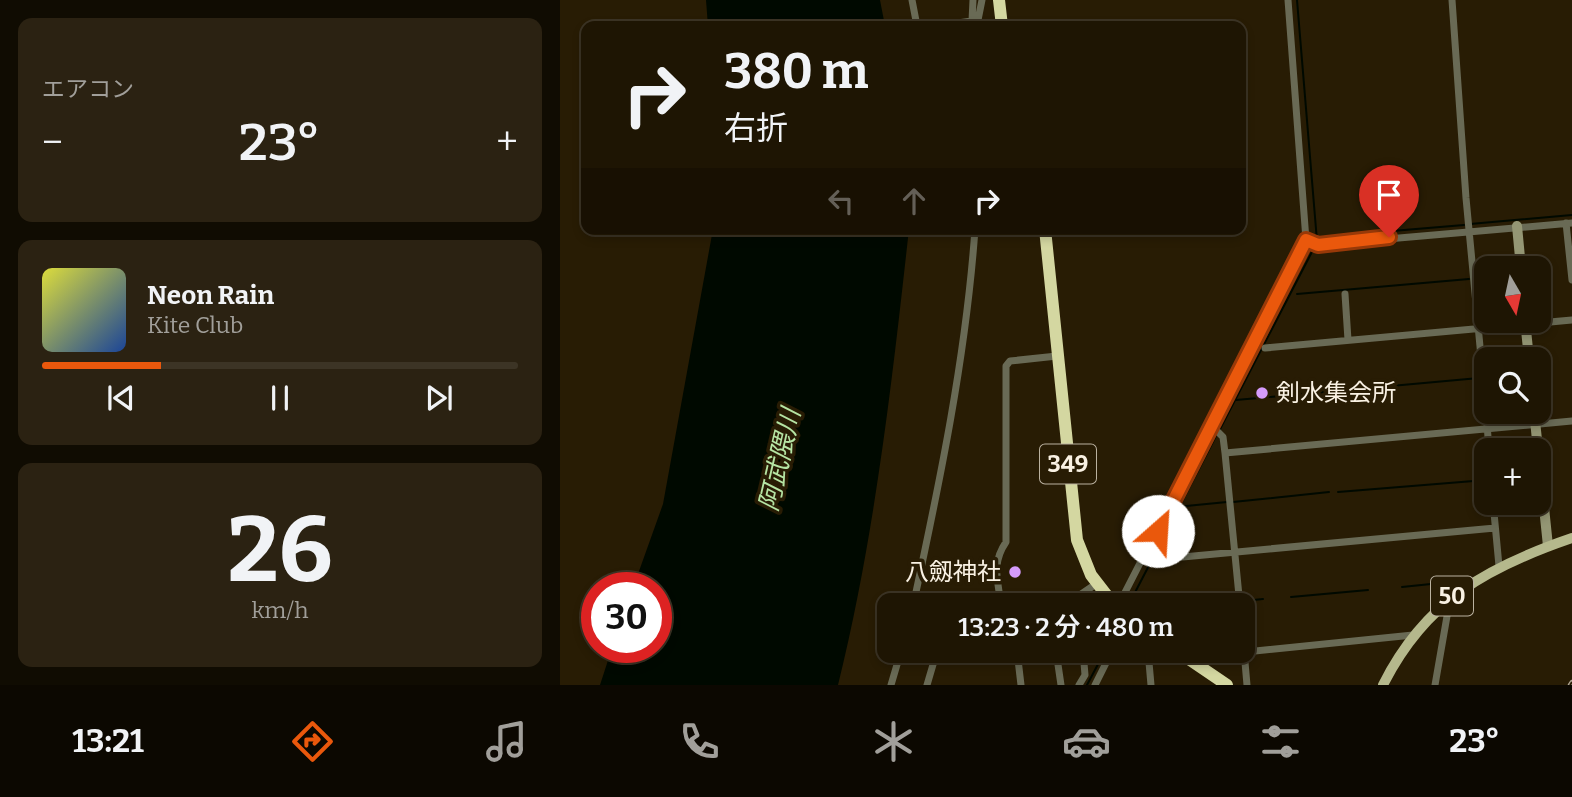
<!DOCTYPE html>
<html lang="ja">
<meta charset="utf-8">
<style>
body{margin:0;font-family:Bitter,"Noto Sans JP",serif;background:#2b2212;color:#f1f3f6;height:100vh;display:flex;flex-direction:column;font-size:26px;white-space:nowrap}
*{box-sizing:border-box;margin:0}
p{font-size:23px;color:#a19f9a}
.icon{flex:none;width:38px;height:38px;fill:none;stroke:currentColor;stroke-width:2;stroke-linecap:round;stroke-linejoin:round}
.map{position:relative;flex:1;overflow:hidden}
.sheet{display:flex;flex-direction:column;gap:18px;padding:18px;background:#100c02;width:560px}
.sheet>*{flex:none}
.hud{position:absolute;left:21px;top:21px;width:665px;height:214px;border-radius:14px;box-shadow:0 4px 10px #0003,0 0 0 2px #3c3425;background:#1e1503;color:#f1f3f6;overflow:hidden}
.needle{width:46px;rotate:171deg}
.controls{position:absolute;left:914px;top:256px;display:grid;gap:14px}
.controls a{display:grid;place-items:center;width:77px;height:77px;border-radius:14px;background:#1e1503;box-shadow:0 4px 10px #0003,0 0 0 2px #3c3425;font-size:35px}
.speed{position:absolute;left:21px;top:572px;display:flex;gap:14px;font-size:35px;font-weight:700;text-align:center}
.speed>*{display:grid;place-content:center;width:91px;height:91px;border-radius:50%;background:#1e1503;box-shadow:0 4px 10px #0003,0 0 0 2px #3c3425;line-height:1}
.speed .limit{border:10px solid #d22;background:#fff;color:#111}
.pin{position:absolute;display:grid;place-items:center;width:60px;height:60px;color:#fff;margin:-72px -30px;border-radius:50% 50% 50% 0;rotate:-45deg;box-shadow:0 0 7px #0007}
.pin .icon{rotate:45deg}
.me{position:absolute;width:77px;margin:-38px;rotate:26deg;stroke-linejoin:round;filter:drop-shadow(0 0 5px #0008)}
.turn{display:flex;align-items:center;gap:24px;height:147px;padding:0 28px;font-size:32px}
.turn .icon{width:91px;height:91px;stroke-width:2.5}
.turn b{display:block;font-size:49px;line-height:60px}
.lanes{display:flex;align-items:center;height:66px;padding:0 28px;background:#0003;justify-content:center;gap:35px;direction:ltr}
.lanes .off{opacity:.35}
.big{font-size:52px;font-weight:600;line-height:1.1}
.sheet .tile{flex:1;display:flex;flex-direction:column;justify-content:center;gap:10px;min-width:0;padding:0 24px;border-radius:14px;background:#2b2212}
.sheet .dial{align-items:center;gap:0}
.dial b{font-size:91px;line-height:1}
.song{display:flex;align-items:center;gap:21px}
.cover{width:84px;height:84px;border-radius:10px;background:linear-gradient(135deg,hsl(60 70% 55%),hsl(220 70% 35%))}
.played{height:7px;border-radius:4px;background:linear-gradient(90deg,#ea580c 25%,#3c3425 25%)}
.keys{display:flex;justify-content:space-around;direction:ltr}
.heat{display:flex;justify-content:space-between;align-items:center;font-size:38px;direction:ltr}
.trip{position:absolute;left:317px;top:593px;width:378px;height:70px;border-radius:14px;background:#1e1503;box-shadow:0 4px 10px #0003,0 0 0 2px #3c3425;font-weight:600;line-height:70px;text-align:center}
.menu{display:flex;height:112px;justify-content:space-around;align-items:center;background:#0c0801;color:#a19f9a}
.menu .icon{width:49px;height:49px}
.menu .on{color:#ea580c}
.menu b{font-size:32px;color:#f1f3f6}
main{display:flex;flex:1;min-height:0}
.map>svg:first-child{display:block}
.water{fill:#000900}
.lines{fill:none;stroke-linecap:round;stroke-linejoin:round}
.stream{stroke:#000900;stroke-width:2}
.street{stroke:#696a55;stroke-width:7}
.secondary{stroke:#949674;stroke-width:10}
.primary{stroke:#b5b88c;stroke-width:10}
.highway{stroke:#d4d7a1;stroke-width:12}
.rail-casing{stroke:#afa694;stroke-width:4.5}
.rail{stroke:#281c04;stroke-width:2;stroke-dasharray:5;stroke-linecap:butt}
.route-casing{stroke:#983908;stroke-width:18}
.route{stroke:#ea580c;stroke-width:12}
.poi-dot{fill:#d59bfb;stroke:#281c04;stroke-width:2.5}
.labels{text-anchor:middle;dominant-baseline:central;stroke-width:7;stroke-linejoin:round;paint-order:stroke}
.shield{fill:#281c04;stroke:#bab1a0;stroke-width:2}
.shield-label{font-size:23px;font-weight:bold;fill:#f9f1e3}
.poi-label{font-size:24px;fill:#f9f1e3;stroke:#281c04;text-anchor:start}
.water-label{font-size:26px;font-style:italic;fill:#b6e5a4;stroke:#281c04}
</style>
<main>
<section class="sheet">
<div class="tile"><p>エアコン</p>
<div class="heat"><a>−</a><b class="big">23°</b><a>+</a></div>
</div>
<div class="tile">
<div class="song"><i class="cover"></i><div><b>Neon Rain</b><p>Kite Club</p></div></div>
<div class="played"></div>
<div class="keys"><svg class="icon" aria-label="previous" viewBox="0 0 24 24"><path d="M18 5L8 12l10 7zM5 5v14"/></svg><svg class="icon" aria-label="pause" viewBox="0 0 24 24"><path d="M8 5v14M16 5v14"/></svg><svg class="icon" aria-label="next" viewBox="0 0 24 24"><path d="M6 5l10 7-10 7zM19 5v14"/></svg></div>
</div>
<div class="tile dial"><b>26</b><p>km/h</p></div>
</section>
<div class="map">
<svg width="1012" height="685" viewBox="0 0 1012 685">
<rect width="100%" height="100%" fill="#281c04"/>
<!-- water -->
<path class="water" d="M146 0H320L325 26H148Z
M153 229H349C332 382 315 535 278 685H40L52 648H96V588H73L103 504Z"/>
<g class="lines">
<!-- stream -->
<path class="stream" d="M737 0 757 241
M910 224 1012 215
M760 237 904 225
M917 278 926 277
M737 294 909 279
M676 400 919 378
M659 431 755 246
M778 492 926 480
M673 502 769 492
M626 506 667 502
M842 587 871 584
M731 597 808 590
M684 601 703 599
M568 606 656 436
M639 606 676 602
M527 685 545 651"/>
<!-- street -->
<path class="street" d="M352 0 357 26
M892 0 906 198 926 410
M412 21 413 0
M378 26 418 20 422 0
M1006 223 1012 280
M746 240 758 245 1012 223
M785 294 788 340
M705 348 1012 320
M926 411 929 450
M651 425 663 437 665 453 680 606
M665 453 1012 421
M933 502 939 566
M601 559 935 528
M437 605 517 597 536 584
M441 605C438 580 431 564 446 542V366L450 361 497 356
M353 606C380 481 406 356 415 229
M558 606 746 240 728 0
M682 628 687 685
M457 651 461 685
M496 651 501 685
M588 651 591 685
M627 658 853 635
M331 685 341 651
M367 685 377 651
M519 685 525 675 523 651
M535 685 552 651
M875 685 890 599"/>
<!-- secondary -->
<path class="secondary" d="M957 226 961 268
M965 320 969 359
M974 411 988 546"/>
<!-- primary -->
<path class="primary" d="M823 685C865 601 927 567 1012 538"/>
<!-- highway -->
<path class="highway" d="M439 0 442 26
M485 229 517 540 531 575 555 606
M617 651 667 685"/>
<defs>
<path id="rail" d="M1010 685 1012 682"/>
</defs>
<!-- rail casing -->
<use href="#rail" class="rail-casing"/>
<!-- rail -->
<use href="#rail" class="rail"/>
</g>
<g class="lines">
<defs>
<path id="route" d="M598 531 746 240 758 245 829 237"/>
</defs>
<!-- route casing -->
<use href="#route" class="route-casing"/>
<!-- route -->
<use href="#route" class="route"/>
</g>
<!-- markers -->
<g class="poi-dot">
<circle cx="702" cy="393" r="7"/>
<circle cx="455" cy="572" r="7"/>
</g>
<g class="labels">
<!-- shield labels -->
<g class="shield">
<rect x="480" y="444.5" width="56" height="39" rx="5"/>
<rect x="871" y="576.5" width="42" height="39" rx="5"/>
</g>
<g class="shield-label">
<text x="508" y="464">349</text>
<text x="892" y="596">50</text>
</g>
<!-- poi labels -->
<g class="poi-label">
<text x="716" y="393">剣水集会所</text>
<text x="441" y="572" text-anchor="end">八劔神社</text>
</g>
<!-- water labels -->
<g class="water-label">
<text transform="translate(220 460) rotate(-77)">阿武隈川</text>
</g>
</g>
</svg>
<div class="controls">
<a><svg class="needle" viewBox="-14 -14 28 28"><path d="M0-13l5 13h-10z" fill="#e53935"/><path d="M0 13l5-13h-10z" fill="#a19f9a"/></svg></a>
<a><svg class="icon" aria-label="search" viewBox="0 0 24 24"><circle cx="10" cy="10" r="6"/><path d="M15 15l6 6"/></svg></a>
<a>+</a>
</div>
<div class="speed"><div class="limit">30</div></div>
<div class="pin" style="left:829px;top:237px;background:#d93025"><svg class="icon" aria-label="arrive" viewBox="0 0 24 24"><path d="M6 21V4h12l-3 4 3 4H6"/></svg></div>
<svg class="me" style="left:598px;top:531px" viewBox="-20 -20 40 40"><circle r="19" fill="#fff"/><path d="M0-13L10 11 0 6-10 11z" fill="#ea580c"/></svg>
<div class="trip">13:23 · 2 分 · 480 m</div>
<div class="hud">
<div class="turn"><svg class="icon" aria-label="right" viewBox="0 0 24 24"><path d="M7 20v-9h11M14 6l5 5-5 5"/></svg><div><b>380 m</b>右折</div></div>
<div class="lanes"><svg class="icon off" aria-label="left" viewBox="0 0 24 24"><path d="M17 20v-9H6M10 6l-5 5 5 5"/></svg><svg class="icon off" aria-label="ahead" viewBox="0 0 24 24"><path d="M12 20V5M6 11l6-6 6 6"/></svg><svg class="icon" aria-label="right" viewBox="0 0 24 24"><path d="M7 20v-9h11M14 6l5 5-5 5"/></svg></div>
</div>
</div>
</main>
<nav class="menu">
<b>13:21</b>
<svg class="icon on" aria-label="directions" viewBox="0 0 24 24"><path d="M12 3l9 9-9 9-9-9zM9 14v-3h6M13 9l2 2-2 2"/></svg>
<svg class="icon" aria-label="music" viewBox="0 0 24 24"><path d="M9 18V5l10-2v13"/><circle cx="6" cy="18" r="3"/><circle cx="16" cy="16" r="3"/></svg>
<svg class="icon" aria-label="phone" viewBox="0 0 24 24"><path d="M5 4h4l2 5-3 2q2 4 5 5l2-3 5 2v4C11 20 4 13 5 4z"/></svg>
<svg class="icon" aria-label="climate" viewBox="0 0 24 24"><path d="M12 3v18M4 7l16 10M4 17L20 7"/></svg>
<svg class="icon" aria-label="car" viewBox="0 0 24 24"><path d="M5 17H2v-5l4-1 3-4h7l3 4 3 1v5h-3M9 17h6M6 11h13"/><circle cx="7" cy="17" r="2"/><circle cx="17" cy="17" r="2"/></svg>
<svg class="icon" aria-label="filters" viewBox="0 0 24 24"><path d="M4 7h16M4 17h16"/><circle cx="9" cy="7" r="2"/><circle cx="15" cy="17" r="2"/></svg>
<b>23°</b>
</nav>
